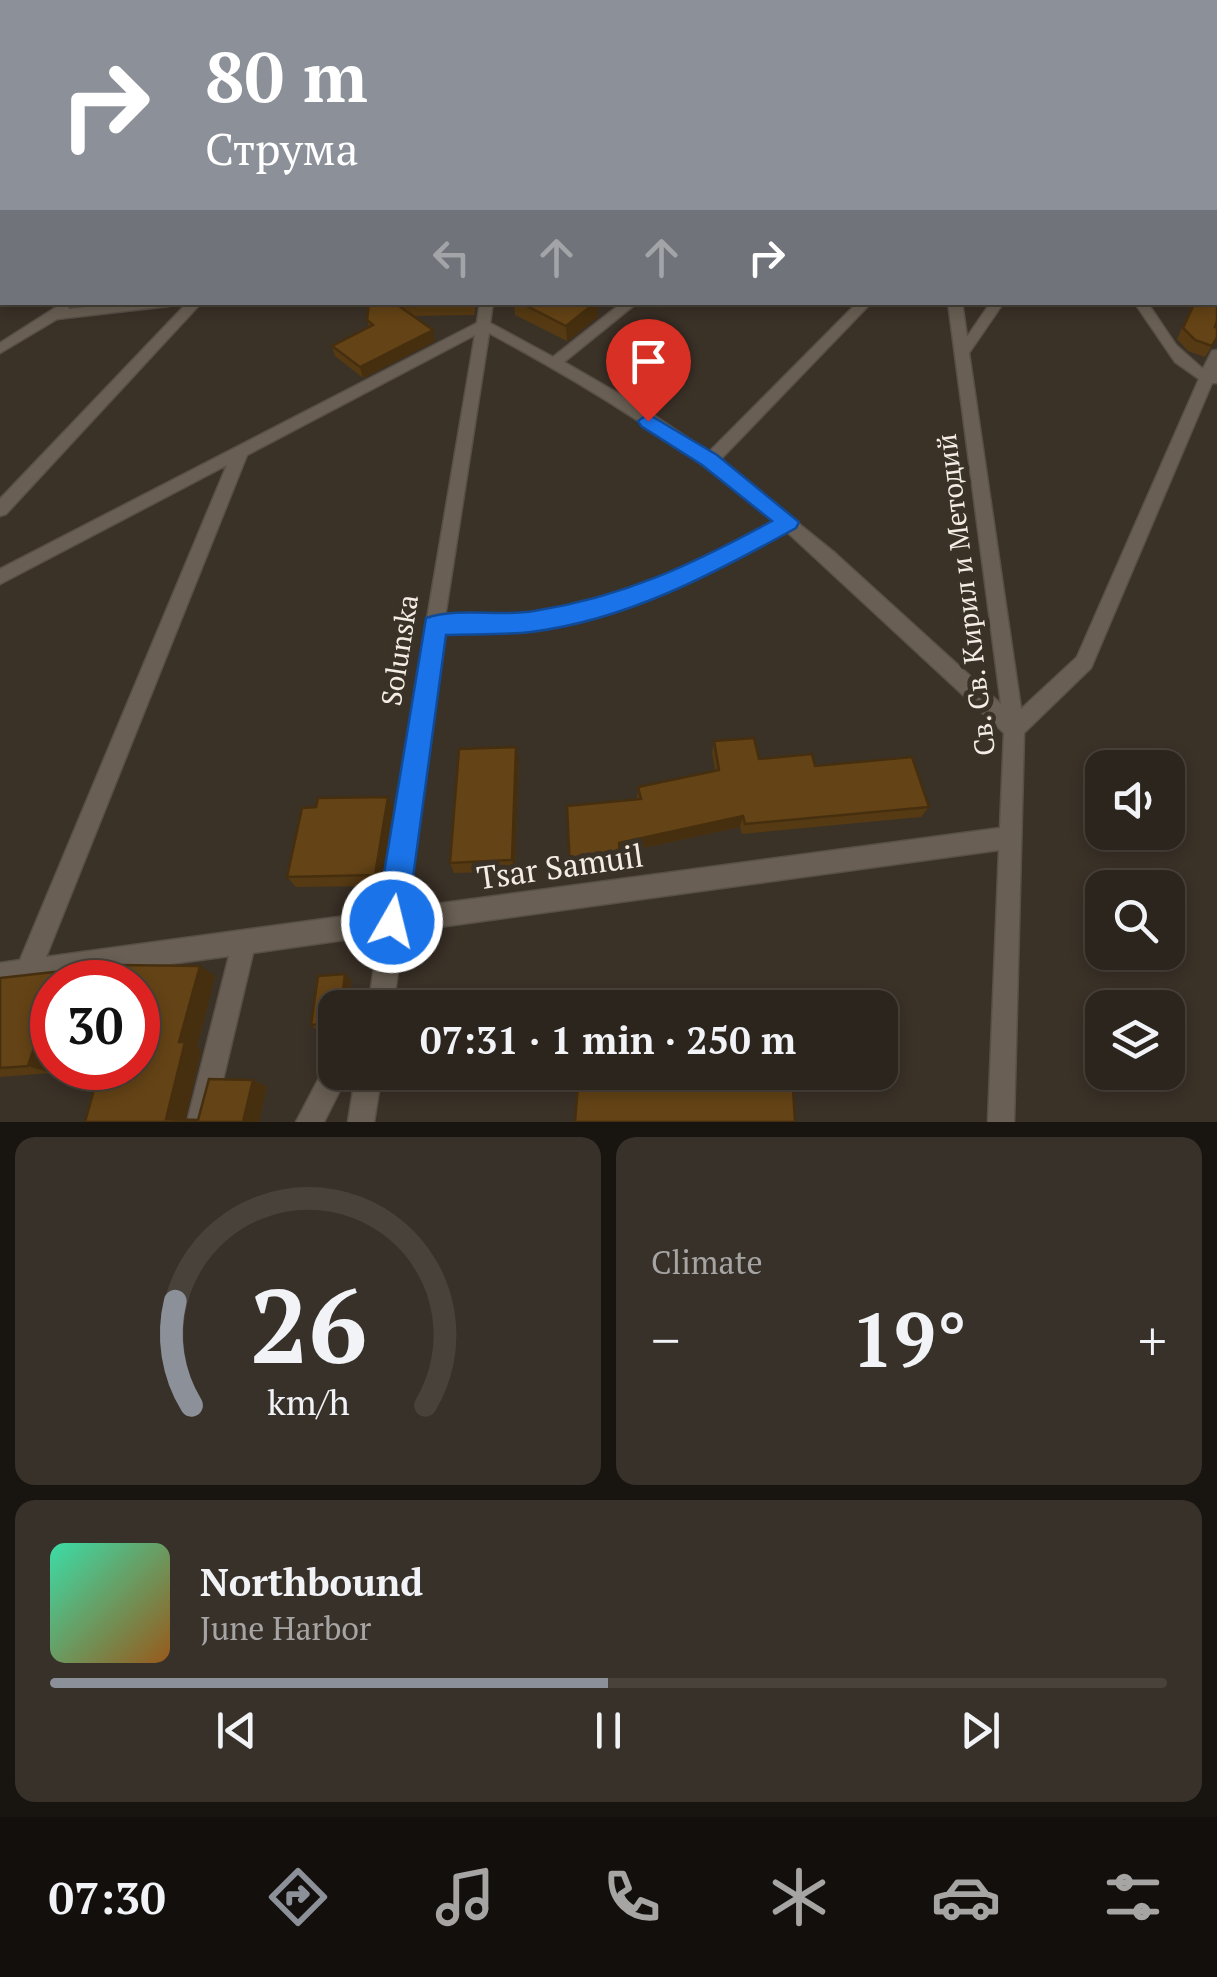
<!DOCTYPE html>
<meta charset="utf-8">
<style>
body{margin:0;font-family:"PT Serif",serif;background:#38312a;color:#f1f3f6;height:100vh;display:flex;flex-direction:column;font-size:38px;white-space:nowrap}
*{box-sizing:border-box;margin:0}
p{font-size:32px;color:#a6a5a4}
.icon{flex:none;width:55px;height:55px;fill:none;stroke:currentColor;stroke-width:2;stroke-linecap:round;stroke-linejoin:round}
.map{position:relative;height:1122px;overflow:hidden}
.side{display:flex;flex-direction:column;gap:15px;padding:15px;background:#181410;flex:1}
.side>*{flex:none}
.top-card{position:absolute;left:0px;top:0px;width:1218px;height:305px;box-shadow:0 5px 15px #0003,0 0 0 2px #48423b;background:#8c9099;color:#fff;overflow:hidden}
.fabs{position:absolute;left:1085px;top:750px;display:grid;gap:20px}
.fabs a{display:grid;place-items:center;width:100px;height:100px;border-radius:20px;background:#2c251d;box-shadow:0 5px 15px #0003,0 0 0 2px #48423b;font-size:50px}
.speed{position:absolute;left:30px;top:960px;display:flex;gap:20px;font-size:50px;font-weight:700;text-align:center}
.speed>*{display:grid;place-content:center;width:130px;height:130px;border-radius:50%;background:#2c251d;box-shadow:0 5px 15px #0003,0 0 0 2px #48423b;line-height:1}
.speed .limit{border:15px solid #d22;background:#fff;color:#111}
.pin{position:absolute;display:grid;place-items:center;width:85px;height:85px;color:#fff;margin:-102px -42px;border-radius:50% 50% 50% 0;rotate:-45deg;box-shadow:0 0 10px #0007}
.pin .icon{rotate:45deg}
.me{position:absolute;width:110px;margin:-55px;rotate:8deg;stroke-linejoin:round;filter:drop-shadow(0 0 8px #0008)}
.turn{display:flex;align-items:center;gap:35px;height:210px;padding:0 40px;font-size:45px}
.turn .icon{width:130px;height:130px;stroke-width:2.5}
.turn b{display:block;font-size:70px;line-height:85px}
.lanes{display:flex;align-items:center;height:95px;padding:0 40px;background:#0003;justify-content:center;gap:50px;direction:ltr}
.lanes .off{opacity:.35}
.big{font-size:75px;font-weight:700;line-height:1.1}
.side .widget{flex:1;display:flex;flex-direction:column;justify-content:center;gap:15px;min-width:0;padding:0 35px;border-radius:20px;background:#38312a}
.side .dial{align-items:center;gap:0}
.dial svg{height:260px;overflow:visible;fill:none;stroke:#48423b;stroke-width:7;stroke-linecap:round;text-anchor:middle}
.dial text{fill:#f1f3f6;stroke:none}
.song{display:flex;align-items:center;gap:30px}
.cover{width:120px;height:120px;border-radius:15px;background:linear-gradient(135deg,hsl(160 70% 55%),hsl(30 70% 35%))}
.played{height:10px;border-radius:5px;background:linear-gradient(90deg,#8c9099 50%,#48423b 50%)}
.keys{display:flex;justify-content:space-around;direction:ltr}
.heat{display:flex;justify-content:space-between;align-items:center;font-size:55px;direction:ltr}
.side .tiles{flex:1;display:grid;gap:15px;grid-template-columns:1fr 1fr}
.widget:last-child{grid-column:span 2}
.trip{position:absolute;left:318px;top:990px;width:580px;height:100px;border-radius:20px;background:#2c251d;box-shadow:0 5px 15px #0003,0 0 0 2px #48423b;font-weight:700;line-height:100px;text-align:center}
.tabs{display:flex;height:160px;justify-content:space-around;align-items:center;background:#120f0c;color:#a6a5a4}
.tabs .icon{width:70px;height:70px}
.tabs .active{color:#8c9099}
.tabs b{font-size:45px;color:#f1f3f6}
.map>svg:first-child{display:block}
.green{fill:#2e6027}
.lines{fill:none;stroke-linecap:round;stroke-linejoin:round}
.river{fill:#206d7a;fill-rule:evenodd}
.street-casing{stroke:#585047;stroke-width:3}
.street{fill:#695f54;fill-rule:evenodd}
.wall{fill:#563a13}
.shaded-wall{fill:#462f0f}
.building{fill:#644316;stroke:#462f0f;stroke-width:2.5}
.route{fill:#1a73e8;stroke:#114b97;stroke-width:2.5}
.labels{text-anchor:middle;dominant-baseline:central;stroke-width:10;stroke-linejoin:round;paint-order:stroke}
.street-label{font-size:28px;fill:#f3ede6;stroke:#3a3127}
.near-street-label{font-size:32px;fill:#f3ede6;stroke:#3a3127}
</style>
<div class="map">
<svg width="1217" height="1122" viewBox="0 0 1217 1122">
<rect width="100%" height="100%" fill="#3a3127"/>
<!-- green -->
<path class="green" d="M58 0H491L55 2Z"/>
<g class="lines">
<!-- river -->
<path class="river" d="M1215 72 1217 73V88L1215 87Z"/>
<defs>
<path id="street" d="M1089 0H1097L1098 2H1090Z
M1215 200H1217V213H1215Z
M130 302H175L169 306 57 319 0 353V343L58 306H68L69 309Z
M188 302H202L6 514 0 516V499Z
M480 302H493L490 323 553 357 623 302H638L564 362 635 403 709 452 858 302H872L720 460 835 553 1001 704 948 302H962L967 337 991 302H1004L969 353 1021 709 1077 657 1199 379 1175 362 1134 302H1147L1176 345 1203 369 1212 351 1217 350V383H1212L1091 668 1024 733 1014 1122H988L999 850 403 932 393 1008H368L379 935 253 953 213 1122H187L229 956 0 987V963L20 960 227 465 0 584V569L477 323ZM489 333C591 388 686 447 775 521 708 558 638 597 561 610 523 617 484 616 445 617ZM475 335 426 625 382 911 46 957 247 455ZM786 531 1004 733 1000 828 406 908 443 632C482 632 521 632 559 625 640 612 715 570 786 531Z
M335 1059V1072H349L324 1122H296L327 1063Z
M356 1072H382L374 1122H348Z"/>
</defs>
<!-- street casing -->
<use href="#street" class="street-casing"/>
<!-- street -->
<use href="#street" class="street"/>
</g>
<!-- wall -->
<path class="wall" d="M1148 0H1183L1182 2Z
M369 302H477L474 315 413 316 435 341 363 378 335 356 332 346 369 327 367 320Z
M514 302H598V317L567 341 515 315Z
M1172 302H1215V327L1212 346 1205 357 1188 351 1177 339 1191 308Z
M714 741 759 759 815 766 929 807 921 817 742 834 740 827 620 853 621 874 571 878 567 806 637 800 638 787 715 771 712 753Z
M519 760 515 871 454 873 450 863Z
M388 797 394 809 382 886 296 887 287 877 316 807Z
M200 966 215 976 197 1047 201 1050 185 1120H198L267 1086 259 1122H85L138 982H52L51 1073 0 1077V978Z
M351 979 348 1008H335V1028L317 1030 311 1025Z"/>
<!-- shaded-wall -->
<path class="shaded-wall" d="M596 302H598V317L567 341 566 326Z
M433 330 435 341 363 378 360 367Z
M516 747 519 760 515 871 512 860Z
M388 797 394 809 382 886 375 875Z
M743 816 740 827 619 853V843Z
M200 966 215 976 197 1047 201 1050 185 1122 166 1119 179 1042Z
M345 974 351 979 348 1008H341Z
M37 1039 52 1045 53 1068 51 1073 28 1066Z
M253 1080 267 1086 259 1122H243Z"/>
<!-- building -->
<path class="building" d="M554 0H608V2H551Z
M976 0H1061V2H975Z
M1148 0H1168L1167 2H1147Z
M1215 280H1217V321L1215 327H1217V337L1212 346 1195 340 1183 328 1195 302H1215Z
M369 302H473V305L399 306 433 330 360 367 332 346 373 325 367 320Z
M519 302H596L566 326Z
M754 738 759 759 812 754 815 766 912 757 929 807 745 824 743 816 619 843 621 865 570 868 567 806 641 799 638 787 719 770 714 741Z
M516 747 512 860 450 863 459 749Z
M388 797 375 875 287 877 302 808 316 807 318 798Z
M116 965 200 966 179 1042H185L166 1119 198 1120 209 1079 253 1080 243 1122H85L100 1068H138V982H52V1038L37 1039 28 1066 0 1068V978Z
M345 974 341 1008H335V1023L311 1025 318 976Z
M584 1005 627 1008H583Z
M579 1072H792L795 1122H575Z"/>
<!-- route -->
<path class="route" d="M648 414 717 455 799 522 796 528C713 574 627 620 531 632 503 635 474 634 446 635L407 922 402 932 392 937 381 932 376 922 426 618C460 607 500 617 534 611 624 597 693 564 772 521L702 465 641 426 638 421Z"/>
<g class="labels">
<!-- street labels -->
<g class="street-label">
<text transform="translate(965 595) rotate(-97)">Св. Св. Кирил и Методий</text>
<text transform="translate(399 650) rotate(-81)">Solunska</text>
</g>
<!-- near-street labels -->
<g class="near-street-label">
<text transform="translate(560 866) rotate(-8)">Tsar Samuil</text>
</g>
</g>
</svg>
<div class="fabs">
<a><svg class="icon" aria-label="sound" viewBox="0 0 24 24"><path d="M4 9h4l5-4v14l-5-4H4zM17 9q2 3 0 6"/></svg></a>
<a><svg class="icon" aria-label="search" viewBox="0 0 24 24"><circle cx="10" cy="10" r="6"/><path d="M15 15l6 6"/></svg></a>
<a><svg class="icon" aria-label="layers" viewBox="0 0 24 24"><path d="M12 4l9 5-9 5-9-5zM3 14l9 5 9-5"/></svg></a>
</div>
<div class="speed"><div class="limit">30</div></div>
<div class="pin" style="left:648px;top:421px;background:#d93025"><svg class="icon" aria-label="arrive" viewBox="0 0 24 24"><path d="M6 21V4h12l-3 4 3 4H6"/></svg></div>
<svg class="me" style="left:392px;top:922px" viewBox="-20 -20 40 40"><circle r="17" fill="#1a73e8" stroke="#fff" stroke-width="3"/><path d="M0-11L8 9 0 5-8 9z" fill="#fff"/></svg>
<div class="trip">07:31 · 1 min · 250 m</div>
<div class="top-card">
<div class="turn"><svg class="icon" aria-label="right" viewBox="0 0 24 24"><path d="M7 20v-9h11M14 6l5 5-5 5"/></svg><div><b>80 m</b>Струма</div></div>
<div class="lanes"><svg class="icon off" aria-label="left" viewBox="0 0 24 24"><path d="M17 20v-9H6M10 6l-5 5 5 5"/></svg><svg class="icon off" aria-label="ahead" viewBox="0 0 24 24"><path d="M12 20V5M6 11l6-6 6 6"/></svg><svg class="icon off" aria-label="ahead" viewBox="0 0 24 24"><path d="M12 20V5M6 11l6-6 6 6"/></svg><svg class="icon" aria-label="right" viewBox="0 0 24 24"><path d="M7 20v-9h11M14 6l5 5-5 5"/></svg></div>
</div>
</div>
<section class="side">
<div class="tiles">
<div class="widget dial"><svg viewBox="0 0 100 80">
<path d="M14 69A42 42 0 1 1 86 69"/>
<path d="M14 69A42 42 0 0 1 9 37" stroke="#8c9099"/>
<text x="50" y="56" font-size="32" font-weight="700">26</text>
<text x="50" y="72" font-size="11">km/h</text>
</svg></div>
<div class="widget"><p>Climate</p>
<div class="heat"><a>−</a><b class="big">19°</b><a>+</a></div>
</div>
<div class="widget">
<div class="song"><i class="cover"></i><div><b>Northbound</b><p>June Harbor</p></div></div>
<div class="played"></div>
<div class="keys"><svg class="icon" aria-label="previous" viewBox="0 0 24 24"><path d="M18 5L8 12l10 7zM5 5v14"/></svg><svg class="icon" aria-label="pause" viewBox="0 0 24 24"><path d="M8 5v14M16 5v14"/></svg><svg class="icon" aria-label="next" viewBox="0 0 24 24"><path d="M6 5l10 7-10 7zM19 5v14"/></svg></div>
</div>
</div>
</section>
<nav class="tabs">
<b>07:30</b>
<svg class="icon active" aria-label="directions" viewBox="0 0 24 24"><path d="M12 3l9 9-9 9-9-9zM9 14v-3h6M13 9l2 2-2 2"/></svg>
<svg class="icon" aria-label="music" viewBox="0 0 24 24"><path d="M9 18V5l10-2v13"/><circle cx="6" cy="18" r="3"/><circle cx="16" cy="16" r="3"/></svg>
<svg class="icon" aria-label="phone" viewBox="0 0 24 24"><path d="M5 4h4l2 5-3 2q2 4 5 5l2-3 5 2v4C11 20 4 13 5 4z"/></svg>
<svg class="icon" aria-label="climate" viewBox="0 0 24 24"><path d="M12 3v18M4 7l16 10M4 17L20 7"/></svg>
<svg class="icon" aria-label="car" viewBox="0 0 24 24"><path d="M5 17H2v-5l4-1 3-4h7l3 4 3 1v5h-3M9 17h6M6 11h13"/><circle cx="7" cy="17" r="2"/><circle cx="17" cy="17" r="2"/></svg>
<svg class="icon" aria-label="filters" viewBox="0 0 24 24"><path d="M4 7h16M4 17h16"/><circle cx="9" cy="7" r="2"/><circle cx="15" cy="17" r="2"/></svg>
</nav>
